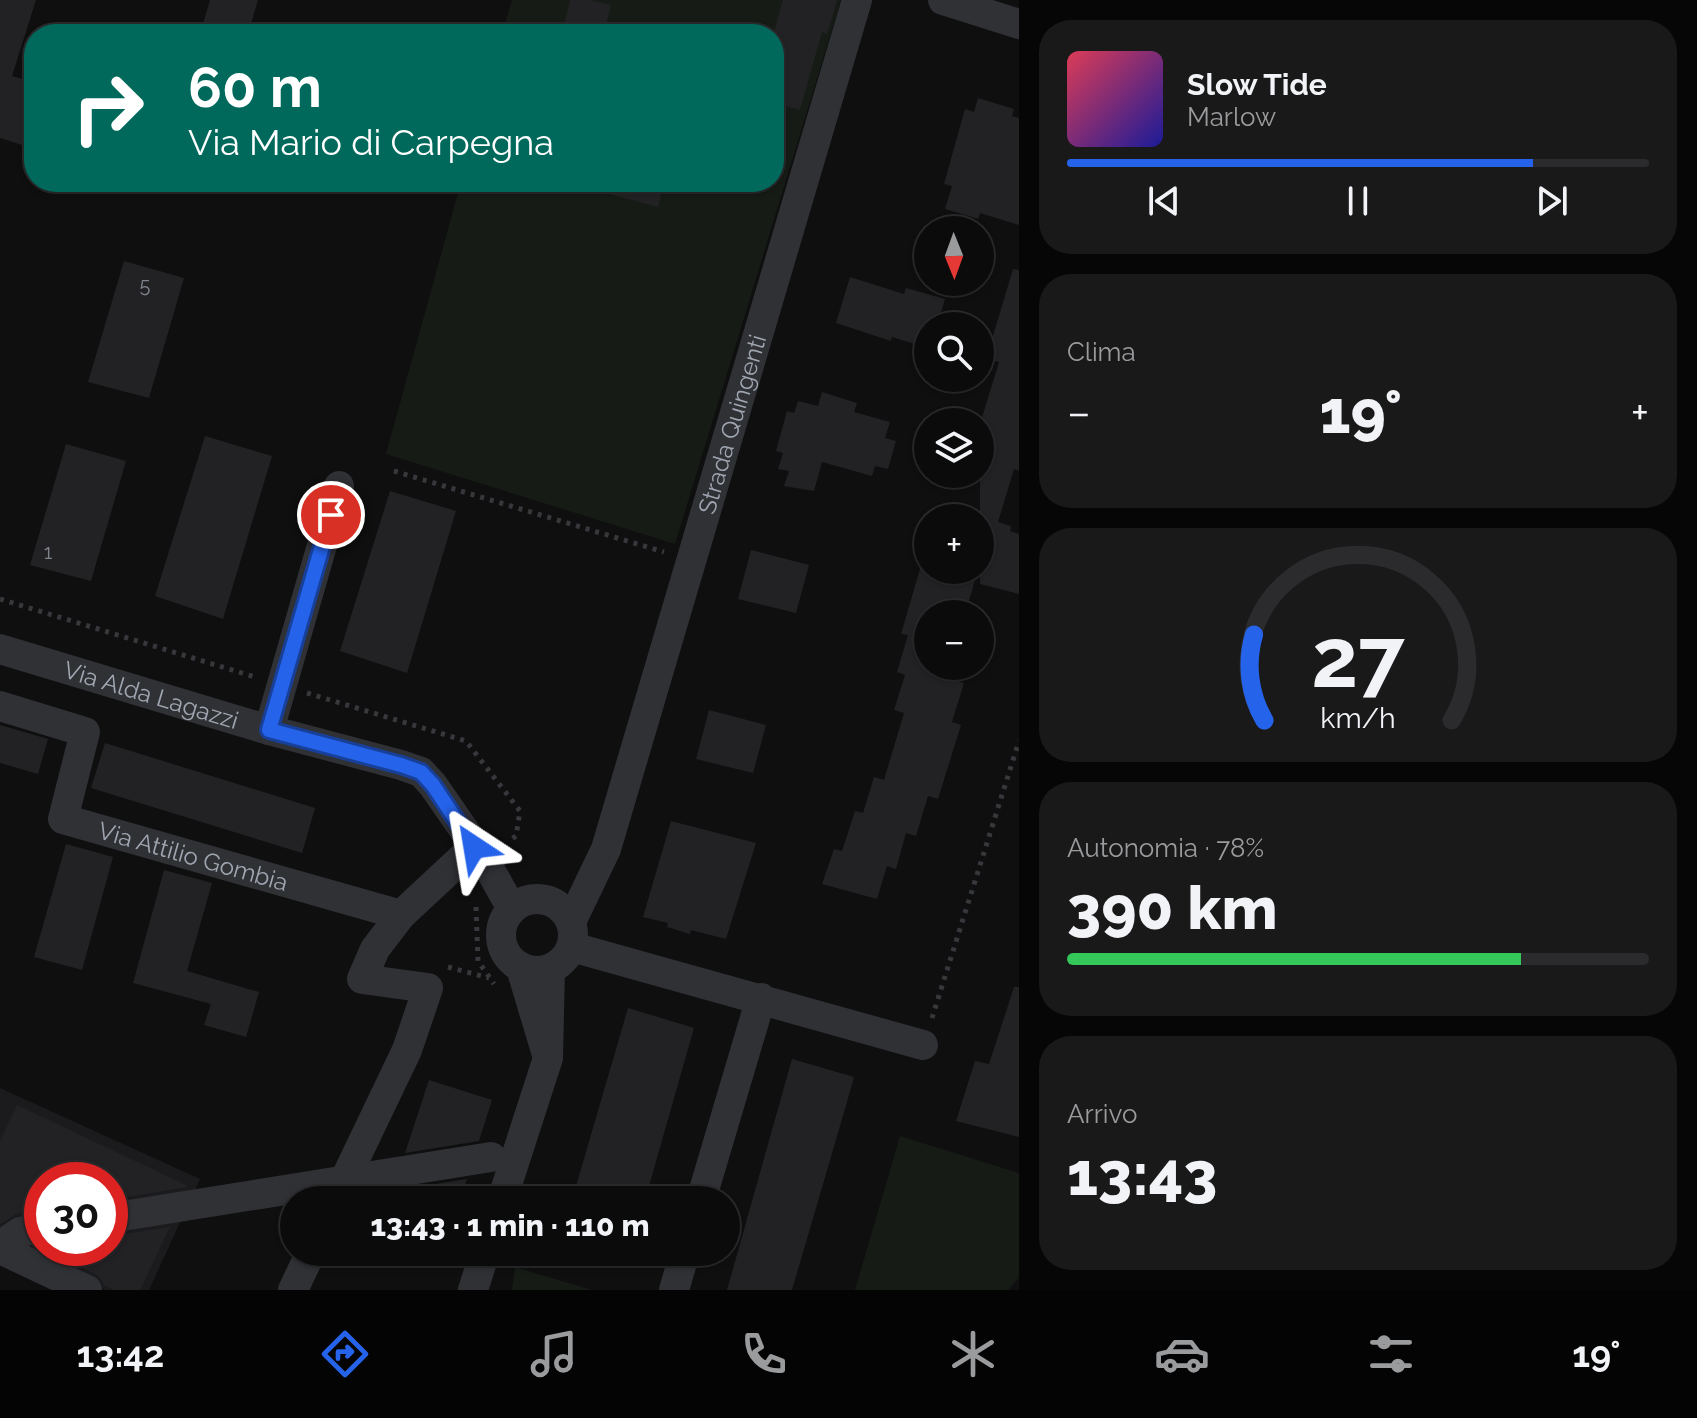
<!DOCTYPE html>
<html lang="it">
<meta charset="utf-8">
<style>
body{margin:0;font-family:Raleway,sans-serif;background:#19191a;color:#f1f3f6;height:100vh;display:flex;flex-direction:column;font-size:30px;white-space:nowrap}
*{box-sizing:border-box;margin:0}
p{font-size:26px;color:#9a9b9d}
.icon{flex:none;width:44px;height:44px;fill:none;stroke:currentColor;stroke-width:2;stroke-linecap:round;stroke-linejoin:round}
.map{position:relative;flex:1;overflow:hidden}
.side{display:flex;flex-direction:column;gap:20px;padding:20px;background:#060607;width:678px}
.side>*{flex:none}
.top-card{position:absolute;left:24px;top:24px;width:760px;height:168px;border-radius:32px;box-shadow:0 2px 6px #0004,0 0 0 2px #2b2b2d;background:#00695c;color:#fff;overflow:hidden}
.needle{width:52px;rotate:179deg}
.buttons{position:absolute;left:914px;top:216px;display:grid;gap:16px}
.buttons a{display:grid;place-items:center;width:80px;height:80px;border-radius:50%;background:#0b0b0c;box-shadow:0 2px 6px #0004,0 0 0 2px #2b2b2d;font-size:40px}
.speed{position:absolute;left:24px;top:1162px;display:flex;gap:16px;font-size:40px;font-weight:700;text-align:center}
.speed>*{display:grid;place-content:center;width:104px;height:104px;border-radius:50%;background:#0b0b0c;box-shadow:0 2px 6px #0004,0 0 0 2px #2b2b2d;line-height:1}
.speed .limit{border:12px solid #d22;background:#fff;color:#111}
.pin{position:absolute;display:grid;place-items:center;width:68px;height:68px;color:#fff;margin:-34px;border:4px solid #fff;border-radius:50%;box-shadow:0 2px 8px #0007}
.me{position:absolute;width:88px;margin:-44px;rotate:327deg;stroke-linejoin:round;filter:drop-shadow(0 0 6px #0008)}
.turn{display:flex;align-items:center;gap:28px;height:168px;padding:0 32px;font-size:36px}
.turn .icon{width:104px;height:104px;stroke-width:2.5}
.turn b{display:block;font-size:56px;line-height:68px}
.big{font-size:60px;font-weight:800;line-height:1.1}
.side .tile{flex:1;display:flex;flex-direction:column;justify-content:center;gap:12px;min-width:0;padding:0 28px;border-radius:32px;background:#19191a}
.side .dial{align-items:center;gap:0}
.dial svg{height:208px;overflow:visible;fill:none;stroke:#2b2b2d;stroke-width:7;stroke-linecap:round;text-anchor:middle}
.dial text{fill:#f1f3f6;stroke:none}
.song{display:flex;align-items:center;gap:24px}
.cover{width:96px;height:96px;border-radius:12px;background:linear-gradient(135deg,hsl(350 70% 55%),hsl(240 70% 35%))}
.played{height:8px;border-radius:4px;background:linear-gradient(90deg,#2563eb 80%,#2b2b2d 80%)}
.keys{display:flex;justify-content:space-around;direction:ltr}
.heat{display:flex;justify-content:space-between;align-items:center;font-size:44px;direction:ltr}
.charge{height:12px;border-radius:6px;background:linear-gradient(90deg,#34c759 78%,#2b2b2d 0)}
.trip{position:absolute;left:280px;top:1186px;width:460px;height:80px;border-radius:40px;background:#0b0b0c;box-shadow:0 2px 6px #0004,0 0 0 2px #2b2b2d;font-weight:800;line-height:80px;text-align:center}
.menu{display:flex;height:128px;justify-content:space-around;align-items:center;background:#040405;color:#9a9b9d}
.menu .icon{width:56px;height:56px}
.menu .active{color:#2563eb}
.menu b{font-size:36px;color:#f1f3f6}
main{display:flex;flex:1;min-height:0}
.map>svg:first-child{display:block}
.built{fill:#1b1b1d;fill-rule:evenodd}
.green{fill:#161b16}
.building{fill:#222224}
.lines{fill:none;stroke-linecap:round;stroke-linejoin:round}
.path{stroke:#36383c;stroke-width:5;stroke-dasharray:4 6;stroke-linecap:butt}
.minor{stroke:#303135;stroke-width:30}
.route-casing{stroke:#184099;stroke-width:20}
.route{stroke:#2563eb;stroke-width:14}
.labels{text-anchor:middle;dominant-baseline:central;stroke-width:8;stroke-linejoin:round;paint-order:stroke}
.number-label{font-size:20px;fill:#80848d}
.street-label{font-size:24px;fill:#a0a6b1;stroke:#0a0a0b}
</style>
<main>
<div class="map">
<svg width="1019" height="1290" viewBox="0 0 1019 1290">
<rect width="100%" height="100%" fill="#0f0f10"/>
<!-- built -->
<path class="built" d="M0 1088 200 1179 149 1290H105L0 1243ZM42 1180H110V1248H42Z"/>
<!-- green -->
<path class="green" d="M512 0H841L675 544 386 454 461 182H774V34H502Z
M900 1136 1019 1173V1278L1008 1290H855Z
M515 1267 592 1290H512Z"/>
<!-- building -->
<path class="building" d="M0 0H36L12 76 34 82 27 107 34 109 22 145 0 138Z
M210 0H258L248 34H200Z
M570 0H590L611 5 604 34H562Z
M783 0H837L827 34 822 32 800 110 774 103V32Z
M978 98 1014 109 1012 116 1019 118V225L980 213 978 219 945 209 952 186 944 184 965 109 974 112Z
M592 182H664L658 207 591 189Z
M124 261 184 278 149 398 88 382Z
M1013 269 1019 270V471L1014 469 998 522 1011 526 1010 531 1019 534V594L980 584V424L999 362 986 359Z
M850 277 904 294 906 288 945 299 937 326H928V348L892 337 891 341 836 323Z
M822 392 857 403 854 412 890 422 885 438 896 441 888 469 875 466 872 476 822 462 814 491 784 486 789 471 778 469 783 453 776 451 787 411 794 413 798 401 818 406Z
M205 436 272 456 223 619 155 596Z
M66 444 126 461 91 581 30 565Z
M390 491 456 511 407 673 340 651Z
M751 550 809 565 796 613 738 599Z
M922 562 928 563V570H978L965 614H928V666H959L955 680 964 683 952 722 961 725 938 799 928 796 916 836 906 833 896 869 887 866 877 899 822 884 834 849 842 851 855 811 863 813 874 777 884 780 904 713 894 710 905 675 897 672 908 635 901 634Z
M709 710 766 725 753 773 696 759Z
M0 725 48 739 38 774 0 763Z
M105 743 315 808 302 853 91 788Z
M671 821 756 843 726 939 691 930 690 934 667 927 668 923 643 917Z
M66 844 113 857 82 970 34 957Z
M164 870 212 883 187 971 259 992 246 1037 204 1025 211 1004 133 983Z
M1014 987H1019V1137L956 1121 975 1061 989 1064Z
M628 1008 694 1028 645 1200H572Z
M792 1059 854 1077 847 1102 792 1290H727Z
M429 1080 492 1100 479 1141 405 1153Z
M17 1105 188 1186 187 1187 110 1200V1180H42V1210L16 1214 0 1224V1141Z
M467 1179 460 1200H390L393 1191Z
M170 1227 140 1290H114L104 1285 101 1279 95 1274 38 1247 110 1248V1236Z"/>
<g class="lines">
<!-- path -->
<path class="path" d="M394 471 664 552
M0 599 255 677
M307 693 466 741 520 811 516 836 508 842
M476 907 478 961 494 984
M448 967 489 978
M932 1018 1019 741"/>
<!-- minor -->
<g class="minor">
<path d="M943 0 1019 24"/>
<path id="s1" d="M0 649 269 730 401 765 421 772 433 785 484 859 512 909"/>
<path id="s2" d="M0 706 85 732 63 819 401 915 474 847"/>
<path d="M269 730 339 486"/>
<circle cx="537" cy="935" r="36"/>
<path id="s3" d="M571 922 606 849 857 0"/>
<path d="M572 947 923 1045"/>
<path d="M521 968 548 1058 550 969"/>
<path d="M339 1192 407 1050 428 988 362 979 375 949 401 915"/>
<path d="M502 1200 548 1058"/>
<path d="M701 1200 761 998"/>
<path d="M110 1218 491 1157"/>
<path d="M0 1246 20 1232 42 1228"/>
<path d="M0 1249 87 1290"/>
<path d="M293 1290 311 1252"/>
<path d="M473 1290 485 1252"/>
<path d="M674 1290 685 1252"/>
</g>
</g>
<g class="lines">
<defs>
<path id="route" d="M331 515 269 730 401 765 421 772 433 785 474 847"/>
</defs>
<!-- route casing -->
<use href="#route" class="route-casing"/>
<!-- route -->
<use href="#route" class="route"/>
</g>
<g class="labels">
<!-- number labels -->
<g class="number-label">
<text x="145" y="285">5</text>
<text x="48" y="552">1</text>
</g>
<!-- street labels -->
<g class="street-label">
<text stroke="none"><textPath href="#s3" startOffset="524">Strada Quingenti</textPath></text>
<text stroke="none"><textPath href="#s1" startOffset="158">Via Alda Lagazzi</textPath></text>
<text stroke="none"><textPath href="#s2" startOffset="314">Via Attilio Gombia</textPath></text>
</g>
</g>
</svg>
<div class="buttons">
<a><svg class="needle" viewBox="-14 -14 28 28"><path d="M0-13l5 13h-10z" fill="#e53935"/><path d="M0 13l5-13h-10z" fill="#9a9b9d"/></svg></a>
<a><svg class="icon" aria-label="search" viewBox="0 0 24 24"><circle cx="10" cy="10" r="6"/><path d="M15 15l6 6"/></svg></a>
<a><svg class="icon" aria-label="layers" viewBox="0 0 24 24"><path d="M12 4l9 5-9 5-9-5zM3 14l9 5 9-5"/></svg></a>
<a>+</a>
<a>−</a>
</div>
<div class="speed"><div class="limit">30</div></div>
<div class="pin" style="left:331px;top:515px;background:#d93025"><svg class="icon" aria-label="arrive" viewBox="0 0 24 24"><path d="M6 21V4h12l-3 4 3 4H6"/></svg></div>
<svg class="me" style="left:474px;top:847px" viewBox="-20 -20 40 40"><path d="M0-17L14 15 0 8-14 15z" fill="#2563eb" stroke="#fff" stroke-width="4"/></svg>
<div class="trip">13:43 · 1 min · 110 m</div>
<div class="top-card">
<div class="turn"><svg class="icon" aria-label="right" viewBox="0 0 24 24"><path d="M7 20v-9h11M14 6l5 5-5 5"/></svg><div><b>60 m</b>Via Mario di Carpegna</div></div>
</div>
</div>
<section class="side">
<div class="tile">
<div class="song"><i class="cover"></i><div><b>Slow Tide</b><p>Marlow</p></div></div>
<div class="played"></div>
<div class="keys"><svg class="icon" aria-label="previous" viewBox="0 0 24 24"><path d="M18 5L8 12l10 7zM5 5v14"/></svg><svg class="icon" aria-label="pause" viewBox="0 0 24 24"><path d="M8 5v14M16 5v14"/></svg><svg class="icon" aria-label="next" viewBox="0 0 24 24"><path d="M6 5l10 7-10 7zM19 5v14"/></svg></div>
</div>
<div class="tile"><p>Clima</p>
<div class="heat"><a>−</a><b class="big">19°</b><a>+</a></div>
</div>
<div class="tile dial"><svg viewBox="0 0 100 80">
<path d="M14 69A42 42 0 1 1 86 69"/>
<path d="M14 69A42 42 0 0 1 10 36" stroke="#2563eb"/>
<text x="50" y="56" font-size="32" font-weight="700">27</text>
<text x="50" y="72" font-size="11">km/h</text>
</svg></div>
<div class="tile"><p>Autonomia · 78%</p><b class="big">390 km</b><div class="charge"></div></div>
<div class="tile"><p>Arrivo</p><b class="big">13:43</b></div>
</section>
</main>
<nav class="menu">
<b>13:42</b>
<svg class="icon active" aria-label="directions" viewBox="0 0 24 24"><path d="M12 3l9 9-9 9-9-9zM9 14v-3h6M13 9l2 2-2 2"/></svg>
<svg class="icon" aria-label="music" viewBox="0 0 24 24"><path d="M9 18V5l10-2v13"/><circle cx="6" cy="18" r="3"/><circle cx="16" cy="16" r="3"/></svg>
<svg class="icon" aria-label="phone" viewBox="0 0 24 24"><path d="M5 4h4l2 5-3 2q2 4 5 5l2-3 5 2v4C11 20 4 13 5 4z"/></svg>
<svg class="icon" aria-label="climate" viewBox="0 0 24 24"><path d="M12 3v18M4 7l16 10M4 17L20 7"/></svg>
<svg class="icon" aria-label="car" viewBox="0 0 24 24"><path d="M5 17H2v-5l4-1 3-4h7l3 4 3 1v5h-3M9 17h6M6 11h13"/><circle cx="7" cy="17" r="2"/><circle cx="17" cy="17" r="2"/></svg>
<svg class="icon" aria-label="filters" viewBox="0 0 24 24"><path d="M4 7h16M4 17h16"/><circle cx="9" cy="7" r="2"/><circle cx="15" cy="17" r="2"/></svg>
<b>19°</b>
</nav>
